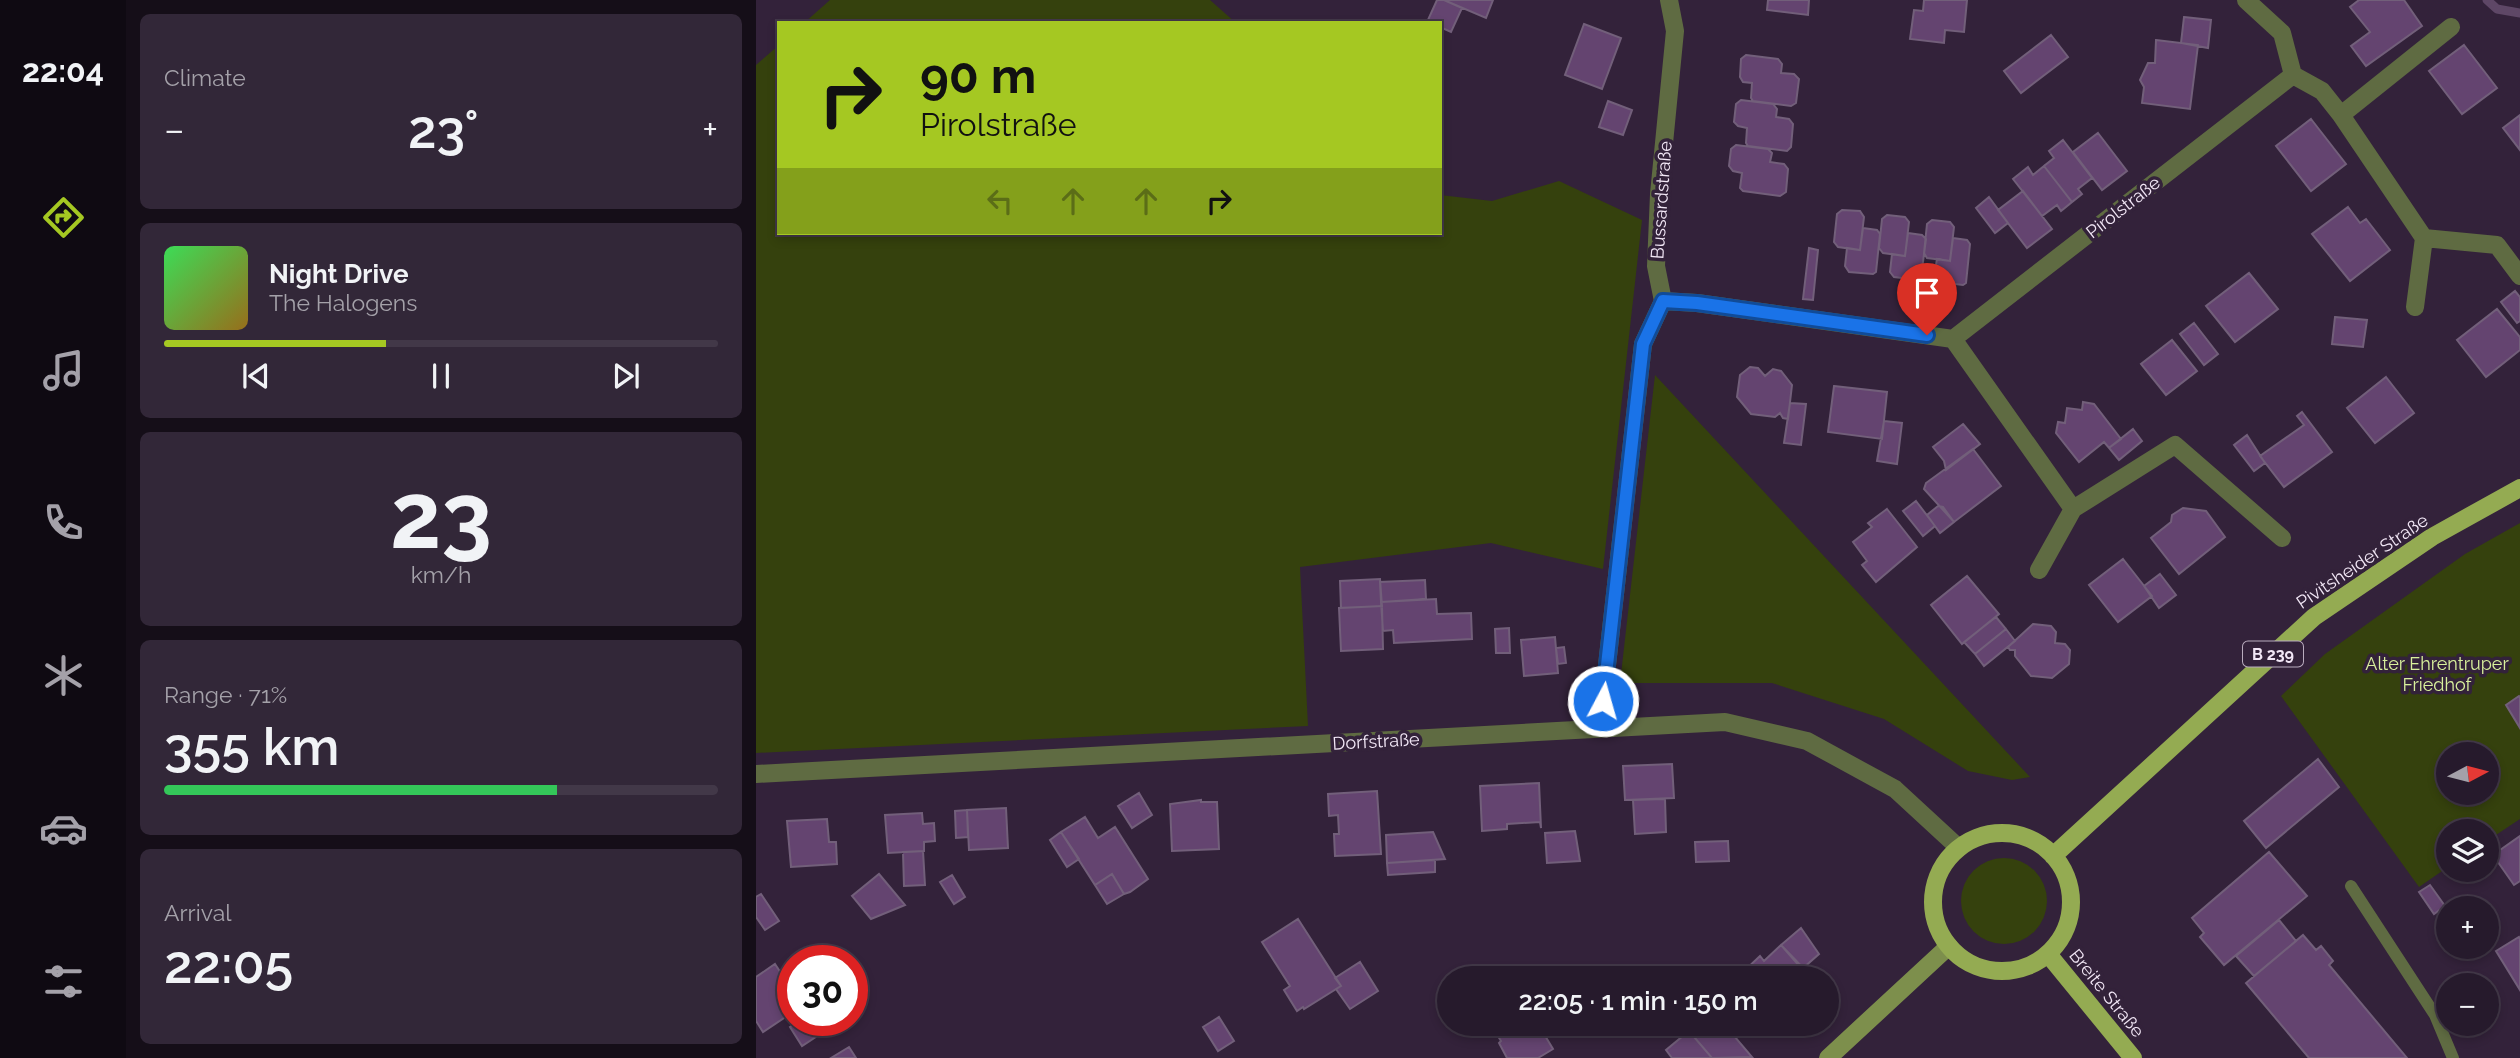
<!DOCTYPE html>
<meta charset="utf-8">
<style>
body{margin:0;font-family:Raleway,sans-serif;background:#322738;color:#f1f3f6;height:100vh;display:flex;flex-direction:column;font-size:26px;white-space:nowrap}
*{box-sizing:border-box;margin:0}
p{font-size:23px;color:#a4a1a9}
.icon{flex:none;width:38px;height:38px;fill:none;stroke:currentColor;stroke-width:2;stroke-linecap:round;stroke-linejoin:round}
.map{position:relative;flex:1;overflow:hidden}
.panel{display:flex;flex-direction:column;gap:14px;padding:14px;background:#150e18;width:630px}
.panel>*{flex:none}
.banner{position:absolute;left:21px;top:21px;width:665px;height:214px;border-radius:0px;box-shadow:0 4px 10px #0003,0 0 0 2px #423848;background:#a5c822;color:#111;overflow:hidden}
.needle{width:46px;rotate:83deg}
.fabs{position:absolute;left:1680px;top:742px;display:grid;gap:14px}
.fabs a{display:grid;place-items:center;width:63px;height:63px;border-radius:50%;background:#261a2c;box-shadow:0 4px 10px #0003,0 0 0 2px #423848;font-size:35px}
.speed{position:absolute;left:21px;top:945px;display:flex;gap:14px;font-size:35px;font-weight:700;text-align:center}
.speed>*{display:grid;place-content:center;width:91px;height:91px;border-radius:50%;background:#261a2c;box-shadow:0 4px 10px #0003,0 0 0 2px #423848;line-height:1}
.speed .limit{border:10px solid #d22;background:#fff;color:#111}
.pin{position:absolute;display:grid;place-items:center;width:60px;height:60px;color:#fff;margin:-72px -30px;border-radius:50% 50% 50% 0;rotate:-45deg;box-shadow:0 0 7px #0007}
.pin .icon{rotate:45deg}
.me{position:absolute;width:77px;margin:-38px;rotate:6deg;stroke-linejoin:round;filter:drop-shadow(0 0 5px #0008)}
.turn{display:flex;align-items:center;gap:24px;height:147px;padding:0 28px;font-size:32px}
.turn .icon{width:91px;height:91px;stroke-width:2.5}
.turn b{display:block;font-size:49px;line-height:60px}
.lanes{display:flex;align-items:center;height:66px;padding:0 28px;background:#0003;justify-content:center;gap:35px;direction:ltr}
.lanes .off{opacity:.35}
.big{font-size:52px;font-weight:600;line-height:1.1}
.panel .card{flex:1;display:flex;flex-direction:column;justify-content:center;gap:10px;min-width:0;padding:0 24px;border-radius:10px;background:#322738}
.panel .dial{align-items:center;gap:0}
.dial b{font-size:91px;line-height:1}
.song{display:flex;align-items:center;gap:21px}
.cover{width:84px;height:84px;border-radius:10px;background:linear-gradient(135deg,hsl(130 70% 55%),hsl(40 70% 35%))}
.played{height:7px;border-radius:4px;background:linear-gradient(90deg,#a5c822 40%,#423848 40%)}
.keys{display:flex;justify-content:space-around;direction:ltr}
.heat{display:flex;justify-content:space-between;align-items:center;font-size:38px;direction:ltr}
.charge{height:10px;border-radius:5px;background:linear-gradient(90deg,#34c759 71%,#423848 0)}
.trip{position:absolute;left:681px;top:966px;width:402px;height:70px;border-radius:35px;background:#261a2c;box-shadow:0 4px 10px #0003,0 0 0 2px #423848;font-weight:600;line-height:70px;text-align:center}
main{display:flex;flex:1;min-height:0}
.tabs{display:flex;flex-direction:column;width:126px;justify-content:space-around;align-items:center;background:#0f0a12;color:#a4a1a9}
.tabs .icon{width:49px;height:49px}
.tabs .selected{color:#a5c822}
.tabs b{font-size:32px;color:#f1f3f6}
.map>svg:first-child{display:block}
.green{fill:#35410d;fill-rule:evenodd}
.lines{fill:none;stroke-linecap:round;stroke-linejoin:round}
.stream{stroke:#5e4766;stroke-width:9}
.building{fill:#644470;stroke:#725f7a;stroke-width:2}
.service{stroke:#5f6b42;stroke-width:12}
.minor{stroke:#5f6b42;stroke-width:18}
.secondary{stroke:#7d8f4c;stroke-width:18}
.primary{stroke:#94ab52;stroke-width:18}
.route-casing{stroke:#114b97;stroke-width:18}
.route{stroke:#1a73e8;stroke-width:12}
.labels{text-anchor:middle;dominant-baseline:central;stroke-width:7;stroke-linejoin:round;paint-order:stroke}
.shield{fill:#33223a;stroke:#b9acbe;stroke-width:2}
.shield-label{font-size:16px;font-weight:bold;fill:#f2e7f6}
.street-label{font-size:18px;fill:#f2e7f6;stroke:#33223a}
.park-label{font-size:18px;fill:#d8f09c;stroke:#33223a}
</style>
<main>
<nav class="tabs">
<b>22:04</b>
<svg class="icon selected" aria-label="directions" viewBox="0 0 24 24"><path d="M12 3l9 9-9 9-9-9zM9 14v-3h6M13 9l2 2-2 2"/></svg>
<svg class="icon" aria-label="music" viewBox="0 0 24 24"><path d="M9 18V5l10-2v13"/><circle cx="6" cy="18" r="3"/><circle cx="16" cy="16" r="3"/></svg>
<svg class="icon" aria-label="phone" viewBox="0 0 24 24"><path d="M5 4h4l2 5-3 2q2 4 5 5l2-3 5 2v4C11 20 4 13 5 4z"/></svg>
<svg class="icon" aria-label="climate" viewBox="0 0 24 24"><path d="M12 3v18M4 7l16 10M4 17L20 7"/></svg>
<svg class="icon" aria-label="car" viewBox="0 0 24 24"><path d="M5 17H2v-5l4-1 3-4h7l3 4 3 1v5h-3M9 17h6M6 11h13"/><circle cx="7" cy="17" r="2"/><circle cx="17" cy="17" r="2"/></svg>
<svg class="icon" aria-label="filters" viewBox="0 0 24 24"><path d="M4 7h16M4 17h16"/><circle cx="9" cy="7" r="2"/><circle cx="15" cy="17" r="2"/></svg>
</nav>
<section class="panel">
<div class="card"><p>Climate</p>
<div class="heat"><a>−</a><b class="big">23°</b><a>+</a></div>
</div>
<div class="card">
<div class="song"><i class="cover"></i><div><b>Night Drive</b><p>The Halogens</p></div></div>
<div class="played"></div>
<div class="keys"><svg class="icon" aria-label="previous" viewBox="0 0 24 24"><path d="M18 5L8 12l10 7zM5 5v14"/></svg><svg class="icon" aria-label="pause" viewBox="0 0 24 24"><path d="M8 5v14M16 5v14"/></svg><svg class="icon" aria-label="next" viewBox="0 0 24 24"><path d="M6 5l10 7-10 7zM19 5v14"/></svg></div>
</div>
<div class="card dial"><b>23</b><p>km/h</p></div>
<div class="card"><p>Range · 71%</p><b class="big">355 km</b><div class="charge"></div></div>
<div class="card"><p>Arrival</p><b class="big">22:05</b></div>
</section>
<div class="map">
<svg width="1764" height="1058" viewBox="0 0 1764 1058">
<rect width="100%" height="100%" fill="#33223a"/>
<!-- green -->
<path class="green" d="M74 0H454L480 23H48Z
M23 45V233H684V195L736 201 803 181 886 220 847 569 735 543 544 567 552 726 0 753V65Z
M899 375 1274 777 1256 780 1212 771 1128 719 1016 683H864Z
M1764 523V819L1731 841V831H1692V867L1663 887 1525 696 1569 654 1709 554ZM1692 754H1731V793H1692Z
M1205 901a43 43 0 1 1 86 0a43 43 0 1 1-86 0Z"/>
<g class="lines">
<!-- stream -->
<path class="stream" d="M1731 0 1741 9 1764 13"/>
</g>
<!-- building -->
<path class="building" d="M681 0H688L706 8 695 32 684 27V23L671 22Z
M688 0H737L730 18Z
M1012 0H1053L1052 15 1011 10Z
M1168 0H1211L1208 32 1189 30 1188 43 1154 39 1158 10 1167 11Z
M1603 0H1648L1666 26 1610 66 1595 46 1614 32 1594 7Z
M1428 17 1455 20 1452 48 1425 43Z
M828 24 865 38 846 89 809 75Z
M1295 35 1312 57 1265 93 1248 71Z
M1400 40 1442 45 1434 109 1386 103 1388 87 1384 80 1392 63H1399Z
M1708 45 1741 88 1706 114 1673 71Z
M990 55 1022 59 1026 64 1025 73 1038 74 1043 79 1040 103 1035 106 997 101 995 98 996 83 987 82 984 77 985 59Z
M985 100 1017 104 1021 109 1020 117 1033 119 1037 124 1035 147 1031 151 992 146 990 143 991 128 982 126 978 122 980 104Z
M852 101 876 110 867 135 843 127Z
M1764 115V150L1747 128Z
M1555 119 1590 164 1555 191 1520 146Z
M1342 133 1371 171 1346 190 1317 152Z
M1307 140 1336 178 1322 189 1326 194 1316 202 1288 166 1298 158 1293 151Z
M980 145 1012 149 1016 153 1014 162 1028 164 1032 169 1030 192 1024 196 987 191 984 188 986 173 977 171 973 166 975 149Z
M1288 166 1316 202 1305 211 1301 205 1286 216 1257 179 1272 167 1277 175Z
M1267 191 1296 229 1271 248 1242 210Z
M1233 197 1252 223 1239 233 1220 208Z
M1592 207 1604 223 1610 219 1634 250 1594 281 1556 234Z
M1086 210 1104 211 1108 217 1104 250 1082 247 1078 242 1081 214Z
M1131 215 1149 217 1153 222 1149 256 1127 253 1123 248 1126 219Z
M1176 220 1194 222 1198 227 1194 261 1171 258 1168 253 1171 224Z
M1107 228 1121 230 1124 234 1120 272 1117 274 1093 272 1089 266 1091 248 1104 250Z
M1152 233 1166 235 1170 239 1165 277 1162 280 1138 277 1134 272 1136 254 1149 256Z
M1197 238 1211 240 1214 244 1210 283 1207 285 1182 282 1178 277 1181 259 1194 261Z
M1053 248 1062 250 1057 300 1047 299Z
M1493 273 1522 309 1479 342 1450 306Z
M1759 291 1764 297V321L1761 323 1745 302Z
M1741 309 1764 337V350L1730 377 1701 340Z
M1579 317 1611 320 1607 347 1576 344Z
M1438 323 1462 354 1448 365 1424 334Z
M1416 340 1441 371 1410 395 1385 364Z
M994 367 1002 368 1009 376 1017 369 1025 371 1036 385 1032 419 1027 418 1024 413 1019 417 995 414 981 397 984 375Z
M1630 377 1658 413 1619 443 1591 408Z
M1078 386 1131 392 1126 439 1072 432Z
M1327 402 1338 404 1365 439 1353 448 1348 442 1323 462 1300 433 1302 422 1309 423 1311 408 1326 410Z
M1034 403 1050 404 1045 445 1028 443Z
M1546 412 1576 452 1528 487 1504 456 1548 425 1541 416Z
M1128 421 1146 423 1141 464 1121 461Z
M1207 424 1224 444 1190 470 1188 461 1177 447Z
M1377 429 1386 441 1363 460 1353 448Z
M1491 435 1509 463 1498 471 1478 445Z
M1217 449 1245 486 1198 522 1168 489 1170 483Z
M1160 501 1179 526 1167 536 1147 511Z
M1182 506 1187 507 1198 522 1184 533 1171 515Z
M1427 508 1450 511 1469 537 1423 574 1395 538 1415 522 1416 515Z
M1131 509 1161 547 1120 582 1106 565 1111 561 1097 542 1116 527 1112 523Z
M1367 559 1396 596 1362 622 1333 585Z
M1404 574 1420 595 1403 608 1388 586Z
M1211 576 1243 614 1206 644 1175 605Z
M624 579 626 606 585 608 584 581Z
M669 580 670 599 625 602 624 582Z
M680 599 681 614 715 613 716 639 638 643 637 630 627 631 625 602Z
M626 606 627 649 585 651 583 608Z
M1240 617 1250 629 1219 654 1208 642Z
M1277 624 1295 626 1300 632 1299 643 1309 644 1314 650 1313 664 1296 678 1275 676 1259 656V650H1254L1252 647Z
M753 628 754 653H740L739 629Z
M1250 629 1259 641 1228 666 1219 654Z
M799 637 802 673 768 676 765 640Z
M808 647 810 663 802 664 800 648Z
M1763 696 1764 697V728L1750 705Z
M1562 759 1583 787 1510 848 1488 821Z
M916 764 918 798 869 800 867 766Z
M783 783 785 828 784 822 751 824V829L726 831 724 786Z
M621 791 625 854 579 856 578 834H583L582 815 573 816 572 794Z
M383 793 396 815 376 828 362 806Z
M909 799 910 832 879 834 877 800Z
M445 800V802H461L463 849 416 851 414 804Z
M250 808 252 848 213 850 211 810Z
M211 810 212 837 200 838 199 811Z
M166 813 167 824 178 823 179 841 168 842V851L132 853 129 815Z
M329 817 342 838 359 827 392 879 374 892 368 894 356 874 339 885 305 832Z
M71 819 73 842H80L81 864 35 867 31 821Z
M819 831 824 861 791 863 789 833Z
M305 832 323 859 311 867 294 840Z
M677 832 689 859 631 863 630 835Z
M1764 836V881L1758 885 1737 855Z
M972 841 973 861 940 862 939 842Z
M167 851 169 885 148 886 147 852Z
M1513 852 1551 896 1468 965 1444 937 1448 933 1436 918Z
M679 860V872L632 875 631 863Z
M123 874 149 905 115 919 96 896Z
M356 874 368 894 351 904 339 885Z
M196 875 209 897 198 904 184 882Z
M1674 885 1689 906 1678 914 1663 892Z
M5 894 23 921 9 930 0 917V897Z
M542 919 585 986 548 1009 547 1007 541 1011 528 990 534 986 506 942Z
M1523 920 1540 941 1498 976 1480 956Z
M1045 928 1063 954 1046 969 1025 945Z
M1547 935 1560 950 1565 946 1577 961 1573 965 1651 1058H1553L1490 983Z
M1763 937 1764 939V990L1740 951Z
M1025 945 1053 974 1048 978H1023L1015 970 1007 978H992L987 972 1004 956 1008 961Z
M604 962 622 991 594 1009 580 989 585 986 579 978Z
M19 964 37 991V1012L7 1032 0 1021V977Z
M463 1017 478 1041 462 1051 447 1027Z
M44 1020H75L78 1025 46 1046 34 1027Z
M744 1024H782L797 1049 782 1058H751L743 1043 745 1041 737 1028Z
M927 1024H968L996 1057 956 1058Z
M933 1031 956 1058H916L910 1050Z
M93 1047 100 1058H75Z"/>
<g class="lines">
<!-- service -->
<path class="service" d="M1595 886 1679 1015 1697 1058"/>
<!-- minor -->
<path class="minor" d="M1537 75 1566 91 1585 115 1668 238 1741 245 1764 276
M1585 115 1695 27
M907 301 941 303 1197 339 1537 75 1526 33 1490 0
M1659 307 1668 238
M1197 339 1317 509
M1283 570 1317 509 1419 445 1526 538
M853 728 847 701 887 344 907 301 900 266 903 194 919 31 913 0
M0 774 969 722 1051 741 1139 789 1203 848"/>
<!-- secondary -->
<path class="secondary" d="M1072 1058 1193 946"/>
<!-- primary -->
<path class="primary" d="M1177 902a69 69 0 1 1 138 0a69 69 0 1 1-138 0Z
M1297 856 1558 617 1676 537 1764 488
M1292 954 1377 1058"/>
</g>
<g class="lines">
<defs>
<path id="route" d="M847 701 887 344 907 301 941 303 1171 335"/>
</defs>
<!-- route casing -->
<use href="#route" class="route-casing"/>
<!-- route -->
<use href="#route" class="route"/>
</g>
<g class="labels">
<!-- shield labels -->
<rect class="shield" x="1487" y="641.5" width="60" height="25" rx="5"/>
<g class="shield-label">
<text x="1517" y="654">B 239</text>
</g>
<!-- street labels -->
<g class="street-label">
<text transform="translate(905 200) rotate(-86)">Bussardstraße</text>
<text transform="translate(1367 207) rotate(-38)">Pirolstraße</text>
<text transform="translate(1606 561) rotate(-34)">Pivitsheider Straße</text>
<text transform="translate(620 741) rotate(-3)">Dorfstraße</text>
<text transform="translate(1351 993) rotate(51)">Breite Straße</text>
</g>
<!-- park labels -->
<g class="park-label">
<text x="1681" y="663">Alter Ehrentruper<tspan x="1681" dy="21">Friedhof</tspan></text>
</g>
</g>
</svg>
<div class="fabs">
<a><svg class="needle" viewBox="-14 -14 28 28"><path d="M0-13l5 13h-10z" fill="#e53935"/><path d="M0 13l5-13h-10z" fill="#a4a1a9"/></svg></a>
<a><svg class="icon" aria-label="layers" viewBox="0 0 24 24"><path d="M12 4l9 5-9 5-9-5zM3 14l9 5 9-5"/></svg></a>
<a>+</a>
<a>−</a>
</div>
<div class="speed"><div class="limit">30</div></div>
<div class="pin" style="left:1171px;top:335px;background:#d93025"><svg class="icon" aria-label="arrive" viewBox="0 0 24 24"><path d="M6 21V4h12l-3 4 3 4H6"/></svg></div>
<svg class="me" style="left:847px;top:701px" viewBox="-20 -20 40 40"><circle r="17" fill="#1a73e8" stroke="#fff" stroke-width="3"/><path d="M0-11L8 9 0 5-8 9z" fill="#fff"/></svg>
<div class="trip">22:05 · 1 min · 150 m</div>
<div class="banner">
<div class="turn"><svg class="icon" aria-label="right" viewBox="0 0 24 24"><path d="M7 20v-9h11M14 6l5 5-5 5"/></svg><div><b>90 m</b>Pirolstraße</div></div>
<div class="lanes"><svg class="icon off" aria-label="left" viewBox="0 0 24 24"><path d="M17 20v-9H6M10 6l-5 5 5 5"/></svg><svg class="icon off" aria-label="ahead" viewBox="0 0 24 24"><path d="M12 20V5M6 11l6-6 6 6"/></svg><svg class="icon off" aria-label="ahead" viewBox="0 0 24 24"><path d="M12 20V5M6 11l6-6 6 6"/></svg><svg class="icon" aria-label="right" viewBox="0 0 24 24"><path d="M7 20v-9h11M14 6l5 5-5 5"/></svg></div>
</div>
</div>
</main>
